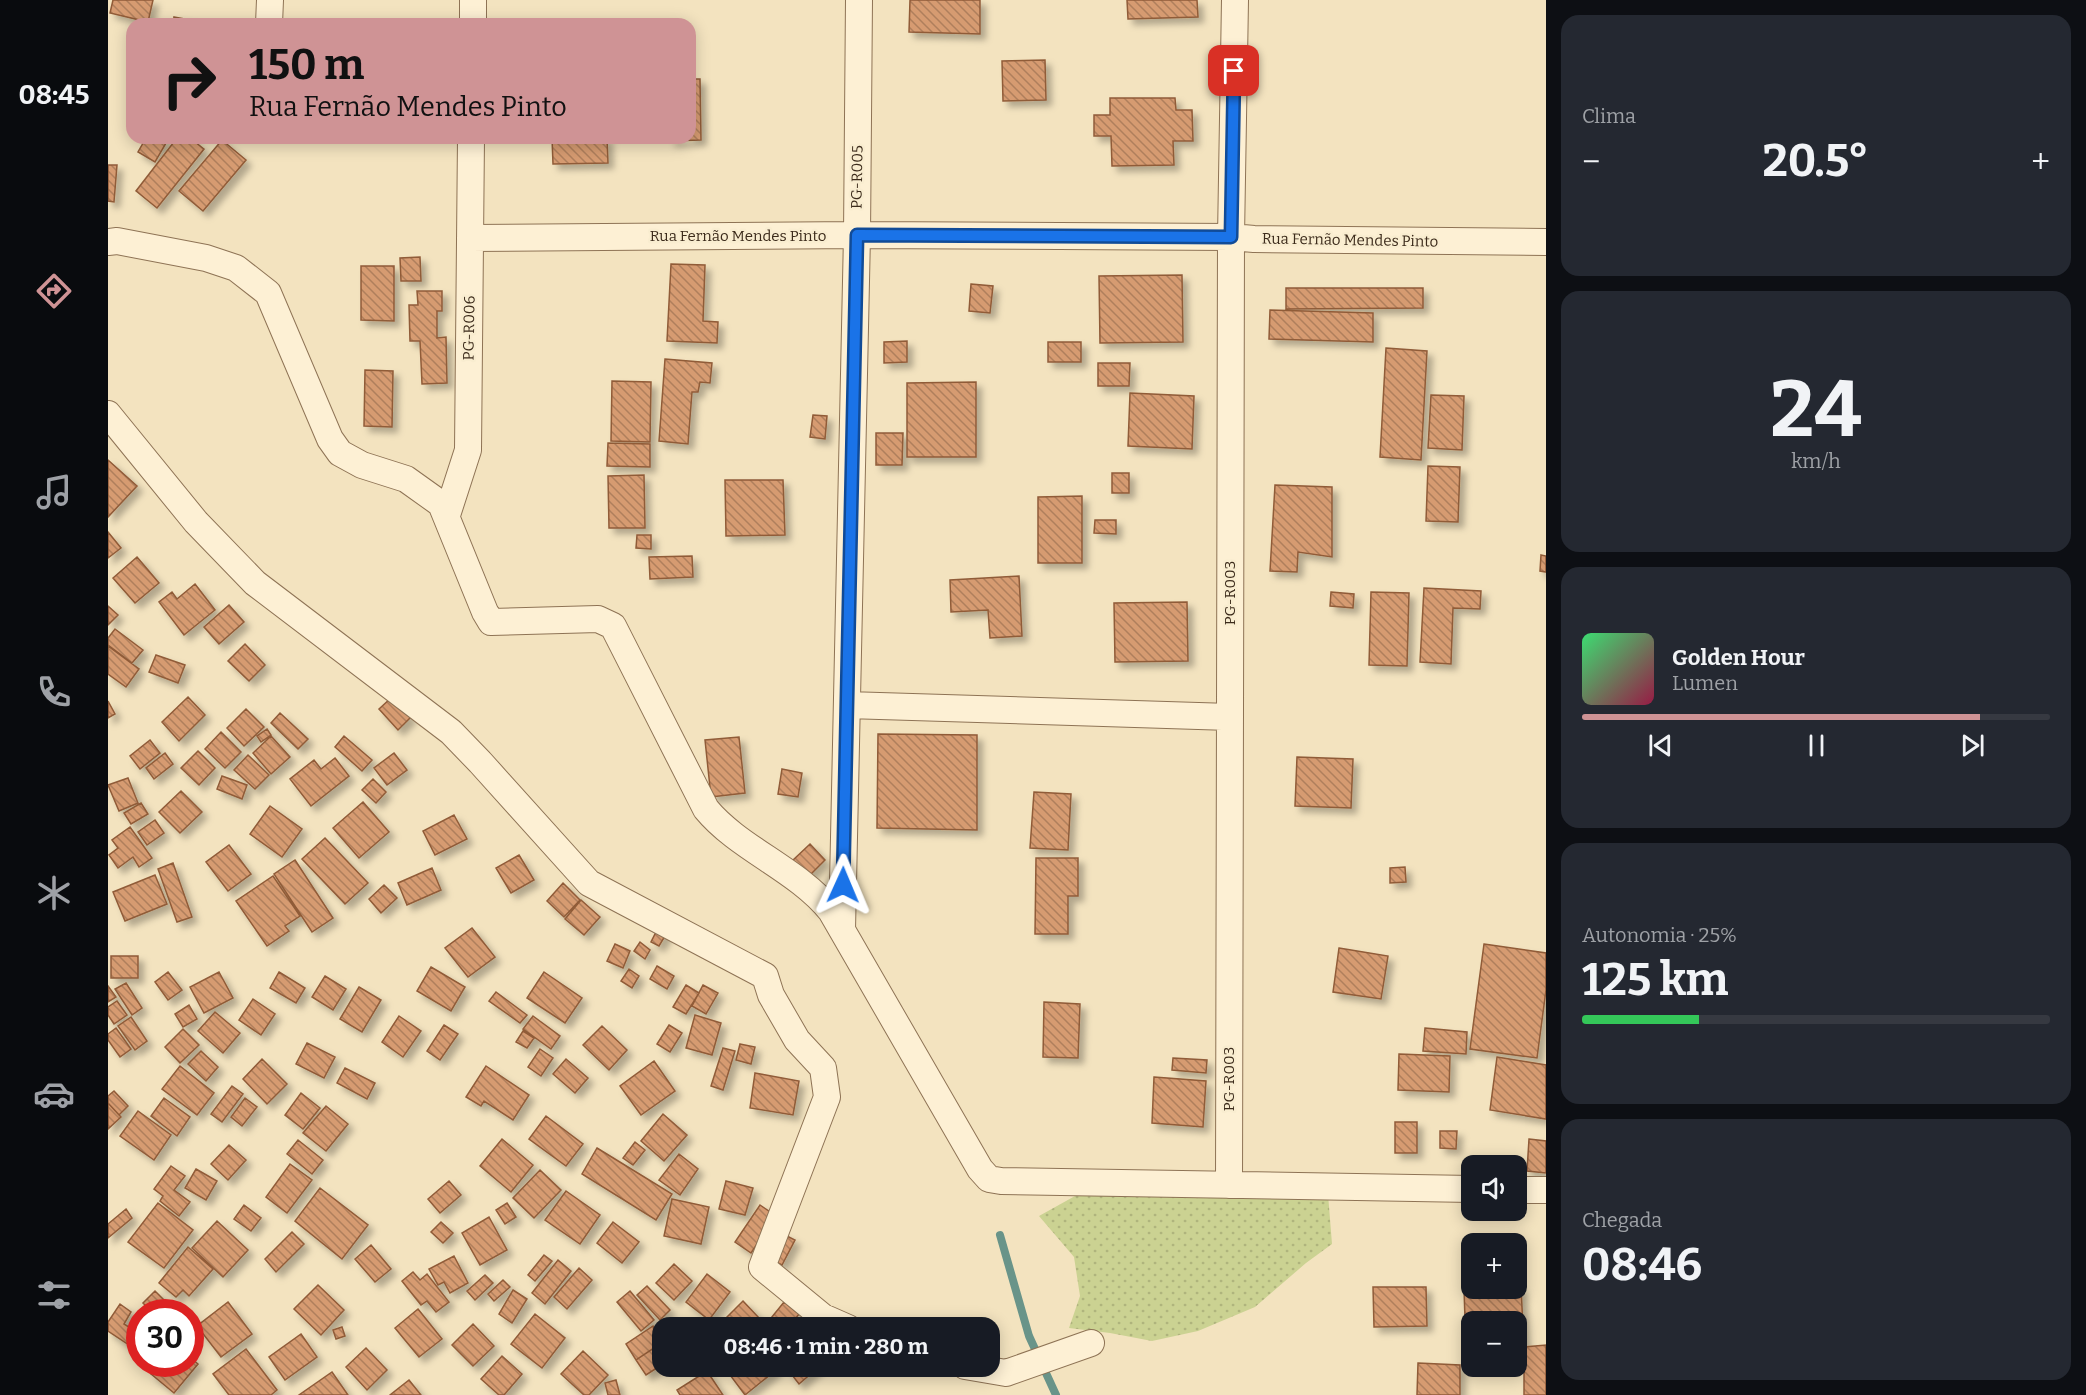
<!DOCTYPE html>
<html lang="pt">
<meta charset="utf-8">
<style>
body{margin:0;font-family:Bitter,serif;background:#242831;color:#f1f3f6;height:100vh;display:flex;flex-direction:column;font-size:22px;white-space:nowrap}
*{box-sizing:border-box;margin:0}
p{font-size:20px;color:#9ea1a6}
.icon{flex:none;width:33px;height:33px;fill:none;stroke:currentColor;stroke-width:2;stroke-linecap:round;stroke-linejoin:round}
.map{position:relative;flex:1;overflow:hidden}
.panel{display:flex;flex-direction:column;gap:15px;padding:15px;background:#0d0f14;width:540px}
.panel>*{flex:none}
.guide{position:absolute;left:18px;top:18px;width:570px;height:126px;border-radius:18px;box-shadow:0 3px 15px #0003;background:#cf9395;color:#111;overflow:hidden}
.controls{position:absolute;left:1353px;top:1155px;display:grid;gap:12px}
.controls a{display:grid;place-items:center;width:66px;height:66px;border-radius:12px;background:#171b24;box-shadow:0 3px 15px #0003;font-size:30px}
.speed{position:absolute;left:18px;top:1299px;display:flex;gap:12px;font-size:30px;font-weight:700;text-align:center}
.speed>*{display:grid;place-content:center;width:78px;height:78px;border-radius:50%;background:#171b24;box-shadow:0 3px 15px #0003;line-height:1}
.speed .limit{border:9px solid #d22;background:#fff;color:#111}
.pin{position:absolute;display:grid;place-items:center;width:51px;height:51px;color:#fff;margin:-26px;border-radius:12px;box-shadow:0 3px 9px #0006}
.me{position:absolute;width:66px;margin:-33px;rotate:1deg;stroke-linejoin:round;filter:drop-shadow(0 0 4px #0008)}
.turn{display:flex;align-items:center;gap:21px;height:126px;padding:0 24px;font-size:27px}
.turn .icon{width:78px;height:78px;stroke-width:2.5}
.turn b{display:block;font-size:42px;line-height:51px}
.big{font-size:45px;font-weight:700;line-height:1.1}
.panel .widget{flex:1;display:flex;flex-direction:column;justify-content:center;gap:9px;min-width:0;padding:0 21px;border-radius:18px;background:#242831}
.panel .dial{align-items:center;gap:0}
.dial b{font-size:78px;line-height:1}
.song{display:flex;align-items:center;gap:18px}
.cover{width:72px;height:72px;border-radius:9px;background:linear-gradient(135deg,hsl(140 70% 55%),hsl(340 70% 35%))}
.played{height:6px;border-radius:3px;background:linear-gradient(90deg,#cf9395 85%,#363941 85%)}
.keys{display:flex;justify-content:space-around;direction:ltr}
.heat{display:flex;justify-content:space-between;align-items:center;font-size:33px;direction:ltr}
.charge{height:9px;border-radius:4px;background:linear-gradient(90deg,#34c759 25%,#363941 0)}
.trip{position:absolute;left:544px;top:1317px;width:348px;height:60px;border-radius:18px;background:#171b24;box-shadow:0 3px 15px #0003;font-weight:700;line-height:60px;text-align:center}
main{display:flex;flex:1;min-height:0}
.menu{display:flex;flex-direction:column;width:108px;justify-content:space-around;align-items:center;background:#090b0e;color:#9ea1a6}
.menu .icon{width:42px;height:42px}
.menu .on{color:#cf9395}
.menu b{font-size:27px;color:#f1f3f6}
.map>svg:first-child{display:block}
.park{fill:url(#park-dots)}
.lines{fill:none;stroke-linecap:round;stroke-linejoin:round}
.stream{stroke:#699489;stroke-width:8}
.building{fill:url(#building-back-hatch);stroke:#905b38;stroke-width:1.5;filter:url(#shadow)}
.street-casing{stroke:#8e7355;stroke-width:28}
.street{stroke:#fdf0d4;stroke-width:26}
.route-casing{stroke:#114b97;stroke-width:15}
.route{stroke:#1a73e8;stroke-width:10}
.labels{text-anchor:middle;dominant-baseline:central;stroke-width:5;stroke-linejoin:round;paint-order:stroke}
.street-label{font-size:15px;fill:#3c2b1b;stroke:#f9edd0}
</style>
<main>
<nav class="menu">
<b>08:45</b>
<svg class="icon on" aria-label="directions" viewBox="0 0 24 24"><path d="M12 3l9 9-9 9-9-9zM9 14v-3h6M13 9l2 2-2 2"/></svg>
<svg class="icon" aria-label="music" viewBox="0 0 24 24"><path d="M9 18V5l10-2v13"/><circle cx="6" cy="18" r="3"/><circle cx="16" cy="16" r="3"/></svg>
<svg class="icon" aria-label="phone" viewBox="0 0 24 24"><path d="M5 4h4l2 5-3 2q2 4 5 5l2-3 5 2v4C11 20 4 13 5 4z"/></svg>
<svg class="icon" aria-label="climate" viewBox="0 0 24 24"><path d="M12 3v18M4 7l16 10M4 17L20 7"/></svg>
<svg class="icon" aria-label="car" viewBox="0 0 24 24"><path d="M5 17H2v-5l4-1 3-4h7l3 4 3 1v5h-3M9 17h6M6 11h13"/><circle cx="7" cy="17" r="2"/><circle cx="17" cy="17" r="2"/></svg>
<svg class="icon" aria-label="filters" viewBox="0 0 24 24"><path d="M4 7h16M4 17h16"/><circle cx="9" cy="7" r="2"/><circle cx="15" cy="17" r="2"/></svg>
</nav>
<div class="map">
<svg width="1438" height="1395" viewBox="0 0 1438 1395">
<defs>
<pattern id="park-dots" width="8" height="8" patternUnits="userSpaceOnUse" patternTransform="scale(1.5)"><rect width="8" height="8" fill="#cbd292"/><path d="M2 2h.1M6 6h.1" fill="none" stroke="#afb47d" stroke-width="1.8" stroke-linecap="round"/></pattern>
<pattern id="building-back-hatch" width="6" height="6" patternUnits="userSpaceOnUse" patternTransform="scale(1.5)"><rect width="6" height="6" fill="#d69b71"/><path d="M-1 5l2 2M0 0l6 6M5-1l2 2" fill="none" stroke="#af7f5c"/></pattern>
<filter id="shadow"><feDropShadow dx="5.5" dy="5.5" stdDeviation="3" flood-color="#0004"/></filter>
</defs>
<rect width="100%" height="100%" fill="#f3e3bf"/>
<!-- park -->
<path class="park" d="M994 1181 1220 1194 1224 1244 1198 1263 1147 1307 1090 1331 1044 1341 1002 1333 961 1328 972 1296 966 1257 931 1216Z"/>
<g class="lines">
<!-- stream -->
<path class="stream" d="M892 1235 921 1336 948 1395"/>
</g>
<!-- building -->
<path class="building" d="M5 0H45L40 22 2 13Z
M802 0H872V34L801 32Z
M1019 0H1089L1090 17 1020 19Z
M66 17 104 24H65Z
M937 60 938 100 895 101 894 61Z
M582 79H592L593 140 562 141V138H582Z
M1002 98H1067L1068 110H1084L1085 141H1065L1066 165 1004 166 1003 136H986V115H1002Z
M38 138H61L47 162 30 152Z
M69 138H82L96 149 49 208 28 191Z
M444 138H499L500 163 445 164Z
M114 140 138 160 95 211 71 191Z
M0 165H9L6 202 0 201Z
M312 257 313 281H293L292 258Z
M563 264 597 265 595 321 610 322 609 343 559 341Z
M253 266H286V321L253 320Z
M1074 275 1075 342 992 343 991 276Z
M863 284 885 286 882 313 861 311Z
M1178 288H1315V308L1178 309Z
M309 291H334V311H329V338L338 337 339 383 314 384 312 341H302L301 305H310Z
M1162 310 1265 313V342L1161 339Z
M799 341V362L776 363V342Z
M940 342H973V362H940Z
M1278 348 1319 351 1313 460 1272 457Z
M557 359 604 363 602 383 592 382 590 392H584L580 444 551 441Z
M990 363H1022L1021 386H990Z
M257 370 285 371 284 427 256 426Z
M504 381 543 382 542 442 503 441Z
M868 382V457H799V383Z
M1022 393 1086 396 1084 449 1020 446Z
M1323 395 1356 396 1354 450 1320 448Z
M705 415 719 416 717 439 702 437Z
M768 433H795L794 465H768Z
M500 443 542 444V467L499 466Z
M0 460 29 486 0 517Z
M1320 466 1352 467 1350 522 1318 521Z
M1004 473H1021V493H1004Z
M536 475 537 528H501L500 476Z
M617 480H675L677 535 618 536Z
M1167 485 1224 487V557L1190 552 1189 572 1162 571Z
M974 496V563H930V497Z
M987 520H1008V534L986 533Z
M0 532 13 548 0 558Z
M529 535H543V549L528 548Z
M1433 555 1438 556V572L1432 571Z
M584 556 585 577 542 579 541 557Z
M29 557 51 583 27 603 5 578Z
M911 576 914 636 882 638 880 610 843 612 842 580Z
M87 584 107 610 76 635 51 602 64 592 69 599Z
M1316 588 1373 591 1372 609 1345 608 1343 664 1312 662Z
M1223 592 1246 594 1245 608 1222 606Z
M1263 592 1301 593 1299 666 1261 665Z
M1079 602 1080 661 1007 662 1006 603Z
M121 605 136 622 111 644 96 627Z
M0 606 10 615 0 625Z
M7 629 35 650 24 663 0 645V638Z
M137 644 157 665 141 681 120 661Z
M0 646 31 669 18 687 0 674Z
M48 655 77 665 70 683 41 672Z
M80 697 97 715 71 741 54 722Z
M284 697 303 717 290 730 271 709Z
M0 701 7 714 0 718Z
M138 709 156 727 136 746 119 728Z
M172 713 200 739 190 749 163 723Z
M159 729 163 735 153 742 149 736Z
M113 732 133 752 117 768 97 749Z
M770 734 869 735V830L769 828Z
M163 736 182 757 163 774 145 753Z
M236 736 264 760 254 771 227 747Z
M631 737 637 793 603 797 597 740Z
M42 740 52 753 32 769 22 756Z
M90 751 107 768 91 785 73 768Z
M57 753 65 764 46 779 38 768Z
M286 753 299 770 279 785 266 768Z
M140 755 161 775 147 789 126 770Z
M1189 757 1245 759 1243 808 1187 806Z
M227 758 241 776 203 806 182 779 206 760 213 769Z
M674 769 694 773 690 797 670 794Z
M114 776 139 785 134 799 109 789Z
M20 778 30 803 11 811 0 785Z
M265 779 278 792 268 803 254 790Z
M73 791 94 812 72 833 51 812Z
M926 792 963 794 960 850 922 848Z
M255 802 281 832 251 858 225 828Z
M33 803 40 814 23 824 16 813Z
M162 806 194 829 174 857 142 834Z
M346 815 359 839 327 855 315 831Z
M47 820 56 833 39 845 30 832Z
M22 827 44 858 31 867 25 857 10 868 1 855 10 848 4 840Z
M217 838 260 883 237 904 194 859Z
M702 844 717 860 700 877 684 861Z
M121 845 143 874 120 891 98 862Z
M411 855 426 880 403 893 388 868Z
M928 858H970V896H960V934H927Z
M187 860 225 918 204 932 166 874Z
M65 863 84 917 69 922 50 869Z
M1297 867 1298 882 1282 883V868Z
M324 868 333 890 299 905 290 883Z
M47 875 59 904 17 921 5 892Z
M165 876 192 916 177 926 181 931 159 946 128 901Z
M455 883 472 900 456 917 439 901Z
M276 885 289 898 273 913 261 899Z
M473 900 492 917 476 935 457 919Z
M551 926 560 931 551 946 543 942Z
M364 928 387 957 360 977 337 948Z
M532 942 542 950 537 959 526 951Z
M507 944 522 951 515 968 499 961Z
M1376 944 1438 953V990L1429 1058 1362 1049Z
M1231 948 1280 956 1273 999 1225 992Z
M3 956H30V978H3Z
M549 966 566 976 559 989 542 979Z
M323 967 357 987 343 1011 309 991Z
M521 969 531 976 524 988 513 981Z
M60 972 74 990 60 1000 47 982Z
M111 972 125 998 96 1013 82 987Z
M171 972 197 988 188 1003 162 988Z
M436 972 474 998 457 1023 419 998Z
M217 976 238 989 225 1010 204 997Z
M18 983 34 1008 24 1015 7 989Z
M578 985 591 993 578 1014 565 1007Z
M595 985 610 993 598 1014 584 1006Z
M0 986 8 997 0 1002Z
M251 987 273 1000 254 1032 232 1019Z
M388 992 419 1015 412 1023 381 1001Z
M145 999 167 1014 153 1035 131 1020Z
M9 1001 19 1015 6 1024 0 1015V1007Z
M936 1002 972 1004 970 1058 935 1057Z
M81 1005 89 1019 75 1027 67 1014Z
M107 1012 132 1033 115 1053 90 1031Z
M587 1015 613 1023 604 1055 578 1048Z
M291 1016 313 1031 295 1057 274 1042Z
M425 1016 452 1036 443 1049 415 1029Z
M23 1017 39 1041 27 1050 10 1026Z
M336 1025 350 1034 332 1060 319 1051Z
M561 1025 574 1033 562 1052 549 1044Z
M494 1026 519 1050 501 1070 475 1045Z
M8 1028 23 1049 12 1057 0 1040V1034Z
M1317 1028 1359 1032 1358 1054 1315 1051Z
M75 1029 91 1045 72 1063 57 1047Z
M415 1031 426 1038 419 1048 408 1042Z
M199 1043 227 1057 216 1078 188 1064Z
M632 1044 647 1047 643 1064 628 1060Z
M615 1048 627 1051 615 1090 603 1086Z
M432 1049 445 1058 433 1076 420 1067Z
M93 1051 110 1067 98 1081 80 1064Z
M1291 1054 1342 1056 1341 1092 1290 1090Z
M1389 1057 1438 1065V1119L1382 1110Z
M1065 1058 1099 1060 1098 1073 1064 1070Z
M154 1059 179 1084 159 1104 135 1079Z
M458 1059 480 1078 467 1093 445 1074Z
M546 1061 567 1091 533 1115 512 1086Z
M72 1066 106 1093 89 1115 54 1089Z
M378 1066 421 1095 405 1120 376 1101 373 1106 358 1097Z
M237 1068 267 1083 259 1099 229 1083Z
M647 1073 691 1081 685 1115 642 1108Z
M1046 1077 1098 1081 1095 1127 1044 1123Z
M124 1086 135 1094 114 1122 103 1114Z
M6 1091 20 1106 11 1115 0 1103V1096Z
M193 1093 212 1108 195 1129 177 1115Z
M56 1098 82 1117 69 1136 43 1116Z
M137 1098 149 1107 134 1126 123 1117Z
M0 1103 13 1117 0 1129Z
M218 1106 240 1124 218 1151 195 1133Z
M30 1111 63 1135 46 1160 12 1136Z
M555 1114 579 1135 556 1161 533 1141Z
M438 1116 475 1144 458 1166 421 1139Z
M1287 1122H1309V1153H1287Z
M1332 1131H1349L1348 1149 1332 1148Z
M394 1139 425 1165 403 1192 372 1166Z
M1421 1139 1438 1141V1173L1419 1171Z
M190 1140 215 1160 204 1174 179 1154Z
M527 1142 537 1150 525 1165 515 1158Z
M121 1145 138 1160 120 1180 103 1164Z
M489 1148 564 1194 548 1220 474 1174Z
M571 1154 590 1169 572 1195 551 1180Z
M182 1164 204 1180 179 1213 158 1197Z
M63 1166 77 1176 66 1190 82 1202 71 1216 52 1201 55 1196 46 1189Z
M88 1169 109 1181 98 1200 77 1188Z
M432 1170 453 1190 426 1218 405 1198Z
M341 1181 353 1195 332 1213 320 1199Z
M618 1181 645 1188 637 1215 611 1209Z
M212 1188 260 1225 234 1259 187 1221Z
M458 1191 492 1215 472 1244 437 1220Z
M564 1199 601 1207 593 1244 556 1236Z
M50 1203 85 1230 56 1268 20 1242Z
M399 1203 408 1217 397 1224 388 1210Z
M136 1205 153 1218 143 1231 126 1219Z
M652 1205 668 1216 643 1253 627 1242Z
M18 1209 24 1218 0 1238V1224Z
M381 1217 399 1250 372 1265 354 1233Z
M109 1221 140 1250 115 1277 84 1248Z
M333 1222 345 1233 335 1243 323 1232Z
M505 1222 531 1242 514 1263 489 1243Z
M184 1232 196 1244 168 1272 157 1259Z
M673 1233 687 1240 674 1265 660 1258Z
M263 1245 283 1269 267 1282 247 1259Z
M80 1247 105 1269 81 1296 75 1290 68 1297 51 1283Z
M436 1255 444 1261 427 1281 420 1275Z
M346 1256 360 1283 342 1293 336 1282 330 1285 321 1269Z
M450 1260 463 1271 437 1304 424 1293Z
M566 1264 584 1281 566 1300 548 1283Z
M471 1268 484 1280 459 1309 446 1297Z
M305 1272 312 1280 319 1274 341 1302 328 1312 319 1301 313 1305 294 1281Z
M599 1274 622 1292 601 1320 578 1302Z
M377 1275 385 1283 367 1300 359 1291Z
M395 1280 402 1287 386 1301 380 1294Z
M210 1285 236 1310 213 1335 186 1309Z
M539 1286 562 1310 552 1320 529 1295Z
M1265 1287H1318L1319 1326 1266 1327Z
M1408 1287H1413L1416 1347H1408V1322H1364V1349H1358L1356 1289Z
M405 1290 419 1299 404 1323 391 1314Z
M47 1291 68 1312H44L35 1303Z
M522 1291 546 1320 533 1331 509 1302Z
M635 1301 652 1319 644 1328H618L613 1323Z
M120 1302 144 1334 113 1357 89 1326Z
M676 1302 691 1314 680 1328H655Z
M12 1304 23 1312 16 1324 32 1334 30 1351 0 1331V1322Z
M310 1309 334 1339 311 1357 287 1328Z
M427 1314 457 1338 434 1368 403 1344Z
M365 1324 386 1346 365 1366 344 1345Z
M545 1326 555 1342 528 1360 518 1344Z
M234 1327 237 1336 228 1339 225 1330Z
M193 1334 209 1357 177 1380 161 1357Z
M555 1342V1364L538 1375 528 1360Z
M1438 1345V1395H1416V1347Z
M258 1348 279 1370 259 1390 238 1367Z
M138 1349 169 1390 163 1395H121L105 1374Z
M475 1351 500 1375 481 1395H476L453 1374Z
M394 1356 414 1374 396 1395H391L373 1379Z
M82 1357 90 1364 66 1393 43 1374 52 1364H82Z
M1310 1363 1352 1365V1395H1309Z
M633 1366H666L668 1370 637 1395 622 1375Z
M677 1366H712L691 1384Z
M599 1371 615 1395H572L569 1390Z
M224 1372 240 1395H191Z
M301 1380 313 1395H282Z
M508 1380 512 1395H500L497 1383Z"/>
<g class="lines">
<defs>
<path id="street" d="M161 24 162 0
M365 24V0
M362 238 749 235 1123 237 1146 239 1438 242
M0 242 9 241 98 258 128 268 160 293 222 439 232 453 254 465 298 479 333 504 377 612 383 622 490 619 505 626 598 809C631 849 689 869 723 911L872 1169 881 1179 893 1181 1364 1189
M0 414 88 522 147 583 343 732 372 762 481 883 657 976 663 995 689 1040 715 1068 719 1097 654 1267 715 1317 740 1328
M339 515 360 450 363 138
M739 705 1122 717
M734 930 749 235 751 0
M1121 1185 1123 237 1127 0
M1408 1190H1438
M857 1366 898 1373 983 1343"/>
</defs>
<!-- street casing -->
<use href="#street" class="street-casing"/>
<!-- street -->
<use href="#street" class="street"/>
</g>
<g class="lines">
<defs>
<path id="route" d="M735 885 749 235 1123 237 1126 71"/>
</defs>
<!-- route casing -->
<use href="#route" class="route-casing"/>
<!-- route -->
<use href="#route" class="route"/>
</g>
<g class="labels">
<!-- street labels -->
<g class="street-label">
<text transform="translate(749 177) rotate(-89)">PG-R005</text>
<text x="630" y="236">Rua Fernão Mendes Pinto</text>
<text transform="translate(1242 240) rotate(1)">Rua Fernão Mendes Pinto</text>
<text transform="translate(361 328) rotate(-89)">PG-R006</text>
<text transform="translate(1122 593) rotate(-90)">PG-R003</text>
<text transform="translate(1121 1079) rotate(-90)">PG-R003</text>
</g>
</g>
</svg>
<div class="controls">
<a><svg class="icon" aria-label="sound" viewBox="0 0 24 24"><path d="M4 9h4l5-4v14l-5-4H4zM17 9q2 3 0 6"/></svg></a>
<a>+</a>
<a>−</a>
</div>
<div class="speed"><div class="limit">30</div></div>
<div class="pin" style="left:1126px;top:71px;background:#d93025"><svg class="icon" aria-label="arrive" viewBox="0 0 24 24"><path d="M6 21V4h12l-3 4 3 4H6"/></svg></div>
<svg class="me" style="left:735px;top:885px" viewBox="-20 -20 40 40"><path d="M0-17L14 15 0 8-14 15z" fill="#1a73e8" stroke="#fff" stroke-width="4"/></svg>
<div class="trip">08:46 · 1 min · 280 m</div>
<div class="guide">
<div class="turn"><svg class="icon" aria-label="right" viewBox="0 0 24 24"><path d="M7 20v-9h11M14 6l5 5-5 5"/></svg><div><b>150 m</b>Rua Fernão Mendes Pinto</div></div>
</div>
</div>
<section class="panel">
<div class="widget"><p>Clima</p>
<div class="heat"><a>−</a><b class="big">20.5°</b><a>+</a></div>
</div>
<div class="widget dial"><b>24</b><p>km/h</p></div>
<div class="widget">
<div class="song"><i class="cover"></i><div><b>Golden Hour</b><p>Lumen</p></div></div>
<div class="played"></div>
<div class="keys"><svg class="icon" aria-label="previous" viewBox="0 0 24 24"><path d="M18 5L8 12l10 7zM5 5v14"/></svg><svg class="icon" aria-label="pause" viewBox="0 0 24 24"><path d="M8 5v14M16 5v14"/></svg><svg class="icon" aria-label="next" viewBox="0 0 24 24"><path d="M6 5l10 7-10 7zM19 5v14"/></svg></div>
</div>
<div class="widget"><p>Autonomia · 25%</p><b class="big">125 km</b><div class="charge"></div></div>
<div class="widget"><p>Chegada</p><b class="big">08:46</b></div>
</section>
</main>
